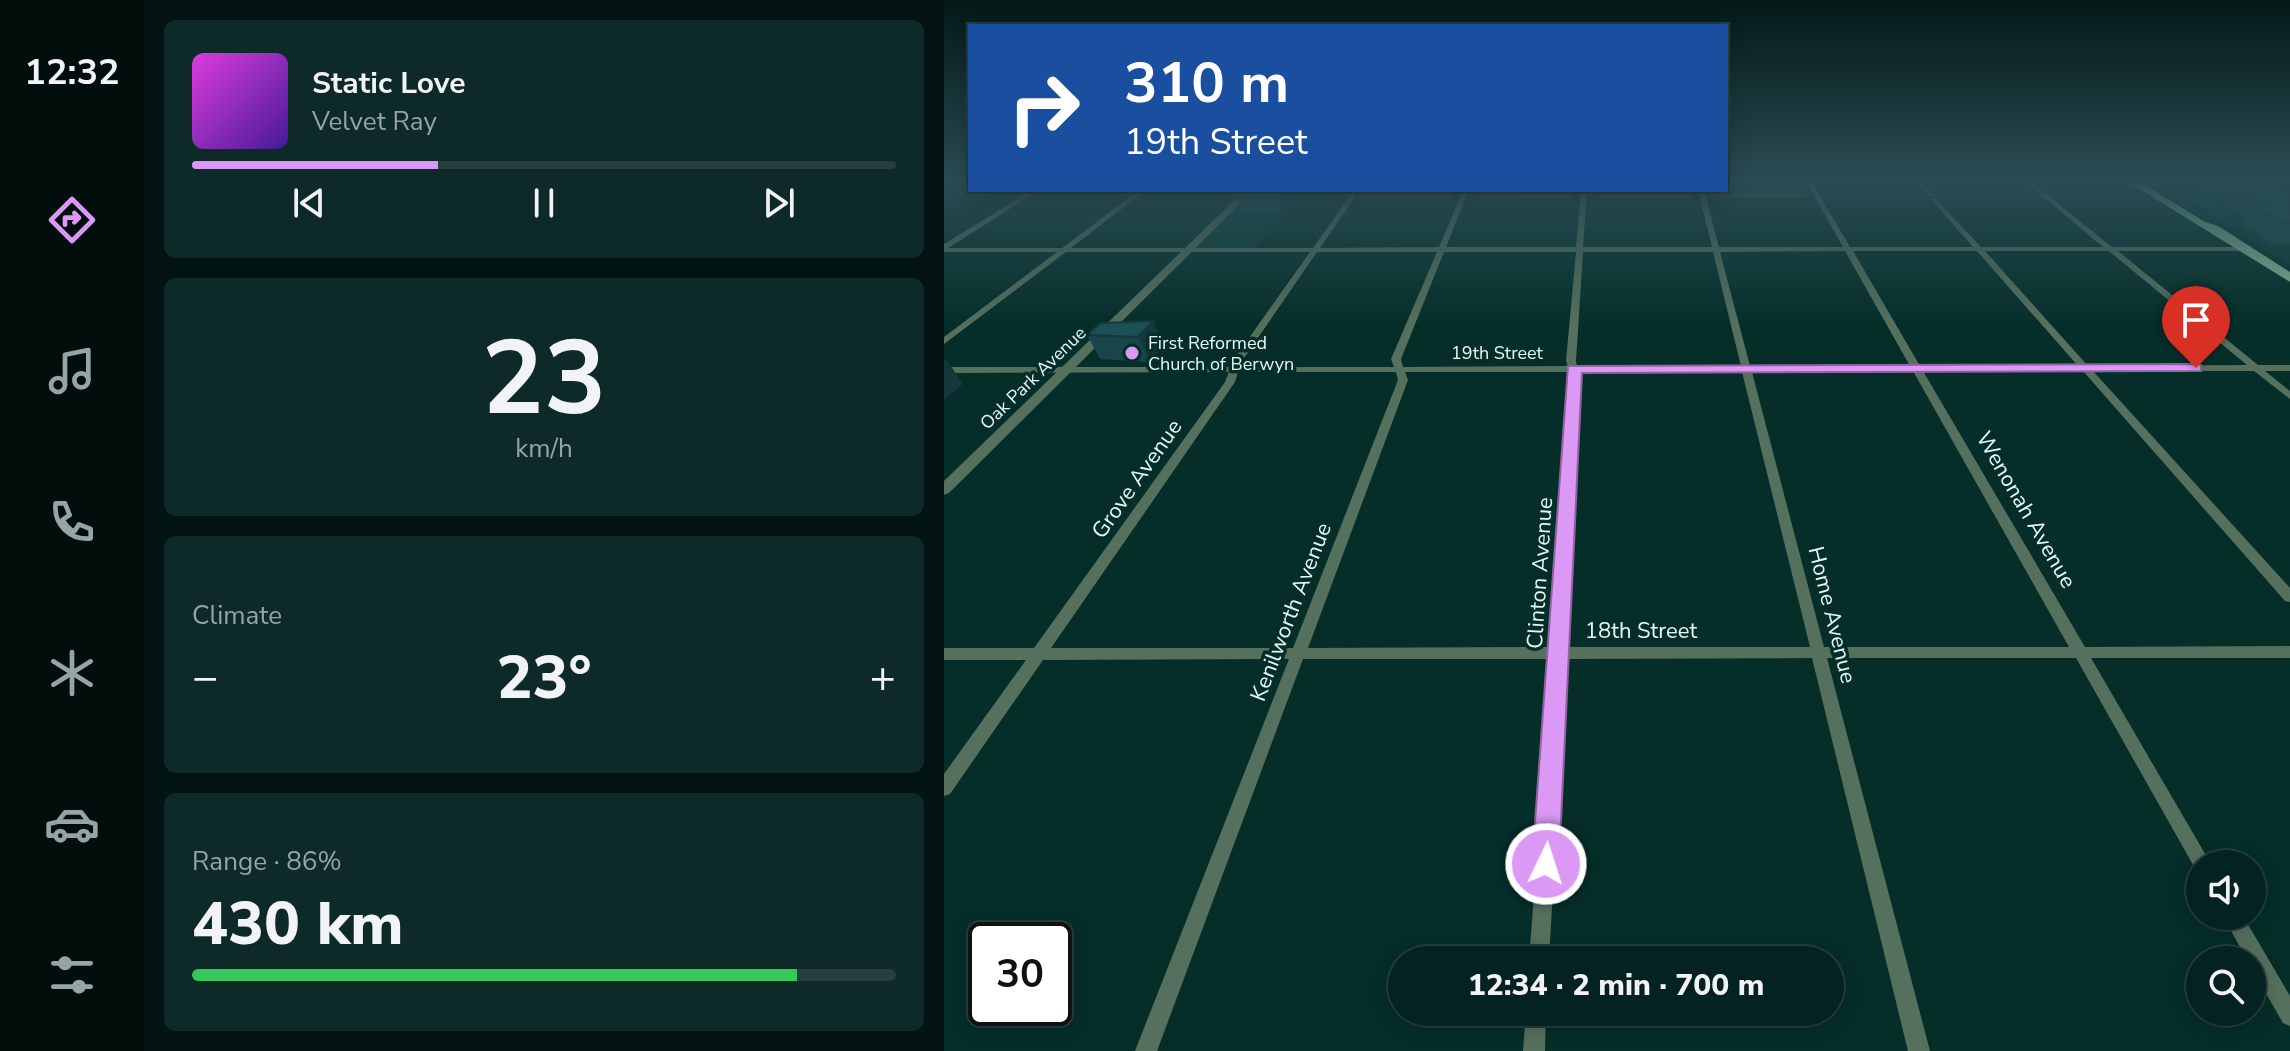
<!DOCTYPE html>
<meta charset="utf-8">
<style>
body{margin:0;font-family:"Nunito Sans",sans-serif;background:#0d2a28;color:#f1f3f6;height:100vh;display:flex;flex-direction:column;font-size:30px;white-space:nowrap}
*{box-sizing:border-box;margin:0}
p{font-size:26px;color:#97a4a4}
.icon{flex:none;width:44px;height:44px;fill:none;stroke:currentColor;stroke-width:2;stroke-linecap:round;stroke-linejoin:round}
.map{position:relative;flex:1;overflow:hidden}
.sheet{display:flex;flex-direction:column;gap:20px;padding:20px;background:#021311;width:800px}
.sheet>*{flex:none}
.hud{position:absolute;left:24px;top:24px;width:760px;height:168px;border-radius:0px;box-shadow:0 4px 20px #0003,0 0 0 2px #253f3d;background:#1a4fa0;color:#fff;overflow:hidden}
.buttons{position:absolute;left:1242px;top:850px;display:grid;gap:16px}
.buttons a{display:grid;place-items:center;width:80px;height:80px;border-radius:50%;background:#04221f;box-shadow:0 4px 20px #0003,0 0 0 2px #253f3d;font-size:40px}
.speed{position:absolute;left:24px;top:922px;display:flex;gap:16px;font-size:40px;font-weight:700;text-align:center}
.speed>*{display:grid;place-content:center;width:104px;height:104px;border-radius:50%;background:#04221f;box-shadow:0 4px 20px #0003,0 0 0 2px #253f3d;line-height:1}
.speed .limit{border:4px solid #111;border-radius:12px;background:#fff;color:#111}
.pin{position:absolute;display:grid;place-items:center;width:68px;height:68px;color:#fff;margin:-82px -34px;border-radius:50% 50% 50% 0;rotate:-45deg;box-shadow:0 0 8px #0007}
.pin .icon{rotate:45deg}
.me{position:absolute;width:88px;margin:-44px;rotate:4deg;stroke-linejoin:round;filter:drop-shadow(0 0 6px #0008)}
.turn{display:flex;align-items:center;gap:28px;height:168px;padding:0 24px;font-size:36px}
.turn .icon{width:104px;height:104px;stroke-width:2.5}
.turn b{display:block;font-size:56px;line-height:68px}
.big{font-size:60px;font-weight:800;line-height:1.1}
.sheet .tile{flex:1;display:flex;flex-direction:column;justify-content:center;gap:12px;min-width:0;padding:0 28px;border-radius:12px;background:#0d2a28}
.sheet .dial{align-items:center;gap:0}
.dial b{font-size:104px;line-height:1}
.song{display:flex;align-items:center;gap:24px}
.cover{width:96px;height:96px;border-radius:12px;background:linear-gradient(135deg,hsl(300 70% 55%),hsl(260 70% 35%))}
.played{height:8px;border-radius:4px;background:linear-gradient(90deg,#db99f5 35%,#253f3d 35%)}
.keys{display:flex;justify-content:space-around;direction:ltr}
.heat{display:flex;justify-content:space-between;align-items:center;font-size:44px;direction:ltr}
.charge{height:12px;border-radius:6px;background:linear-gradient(90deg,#34c759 86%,#253f3d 0)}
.trip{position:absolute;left:444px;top:946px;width:456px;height:80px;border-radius:40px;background:#04221f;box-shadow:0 4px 20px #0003,0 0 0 2px #253f3d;font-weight:800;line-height:80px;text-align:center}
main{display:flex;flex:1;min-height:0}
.menu{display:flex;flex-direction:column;width:144px;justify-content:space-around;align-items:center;background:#020e0c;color:#97a4a4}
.menu .icon{width:56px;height:56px}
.menu .selected{color:#db99f5}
.menu b{font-size:36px;color:#f1f3f6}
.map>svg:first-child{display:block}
.built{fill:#053a33}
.green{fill:#3d4c2b}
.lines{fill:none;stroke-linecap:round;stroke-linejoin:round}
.minor{fill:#56705e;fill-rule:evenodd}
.tertiary{fill:#56705e;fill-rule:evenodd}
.primary{fill:#83b995;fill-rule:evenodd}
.wall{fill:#19444a}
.shaded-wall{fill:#14373c}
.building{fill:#1d4f56;stroke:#14373c;stroke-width:2}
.route{fill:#db99f5;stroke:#8e639f;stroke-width:2}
.poi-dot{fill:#db99f5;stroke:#052e29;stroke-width:3}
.labels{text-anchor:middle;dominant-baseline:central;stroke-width:7;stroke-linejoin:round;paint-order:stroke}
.far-poi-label{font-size:18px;fill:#e4f9f5;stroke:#052e29;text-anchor:start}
.far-street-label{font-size:18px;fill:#e4f9f5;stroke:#052e29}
.street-label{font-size:22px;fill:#e4f9f5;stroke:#052e29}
</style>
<main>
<nav class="menu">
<b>12:32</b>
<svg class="icon selected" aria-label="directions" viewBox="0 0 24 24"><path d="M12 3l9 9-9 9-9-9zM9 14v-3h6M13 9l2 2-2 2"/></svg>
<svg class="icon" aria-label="music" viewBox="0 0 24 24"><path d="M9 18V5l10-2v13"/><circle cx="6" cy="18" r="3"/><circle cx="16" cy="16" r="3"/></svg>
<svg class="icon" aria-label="phone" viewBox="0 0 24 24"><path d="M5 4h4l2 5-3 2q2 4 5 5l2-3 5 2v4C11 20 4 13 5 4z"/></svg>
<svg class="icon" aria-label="climate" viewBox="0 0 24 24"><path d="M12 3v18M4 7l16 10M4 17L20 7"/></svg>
<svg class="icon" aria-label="car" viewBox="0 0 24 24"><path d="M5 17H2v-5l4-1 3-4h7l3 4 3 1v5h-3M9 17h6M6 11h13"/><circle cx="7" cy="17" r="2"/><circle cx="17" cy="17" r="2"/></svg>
<svg class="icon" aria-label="filters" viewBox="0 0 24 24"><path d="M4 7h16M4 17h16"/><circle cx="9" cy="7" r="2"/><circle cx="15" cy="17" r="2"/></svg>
</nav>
<section class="sheet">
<div class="tile">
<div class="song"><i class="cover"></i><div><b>Static Love</b><p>Velvet Ray</p></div></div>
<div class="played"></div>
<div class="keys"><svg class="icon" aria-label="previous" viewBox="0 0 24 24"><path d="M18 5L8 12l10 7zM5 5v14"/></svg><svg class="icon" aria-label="pause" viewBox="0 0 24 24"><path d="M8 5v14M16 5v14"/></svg><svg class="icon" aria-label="next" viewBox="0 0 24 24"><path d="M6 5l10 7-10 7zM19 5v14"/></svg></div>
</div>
<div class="tile dial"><b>23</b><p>km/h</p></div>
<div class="tile"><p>Climate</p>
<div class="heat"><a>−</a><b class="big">23°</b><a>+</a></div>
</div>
<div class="tile"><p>Range · 86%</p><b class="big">430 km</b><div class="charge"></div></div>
</section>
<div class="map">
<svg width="1346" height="1051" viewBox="0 0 1346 1051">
<rect width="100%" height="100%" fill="#052e29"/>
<!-- built -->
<path class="built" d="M0 180H26V190H91L73 201H0Z
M782 180H863L869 190H759H782Z
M866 180H1185L1216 200 877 201Z
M1215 180H1346V266L1240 195Z
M94 190H305L295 200H77Z
M307 190H412L405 200H352L309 250H246Z"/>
<!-- green -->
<path class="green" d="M747 190 748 198H654L655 191Z
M768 190H860L864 198H770Z
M418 191H510L507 199H412Z
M536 191H629L628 198 534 199Z"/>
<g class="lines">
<!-- minor -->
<path class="minor" d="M2 180H9L0 185Z
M861 180H867L906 247H1029L988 200 987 199 990 197 1037 247H1159L1079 180H1085L1168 247H1302L1306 249 1302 251H1174L1314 365H1346V371H1321L1346 391V399L1310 371H1149L1346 588V602L1341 601 1139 371H979L1141 647 1346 646V658H1147L1267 864H1256V872L1252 870 1132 658H883L986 1051H964L868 658 622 659 605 960H585L608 659H359L213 1051H191L345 659 99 660 6 794 0 796V774L82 660H0V648H90L281 382 285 372 0 373V367H286L290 359 366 252H122L0 344V337L113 252H0V244L88 190H95L4 248H118L195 190H202L127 248H369L410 190H416L376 248 495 247 519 190H525L502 247H632L637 190H643L639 247H768L754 190H760L775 247H899ZM901 251 966 366H806L776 252ZM909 251H1033L1134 366H976ZM1041 251H1165L1303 365 1144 366ZM373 252H493L447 359 450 367H296L298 361ZM500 252H632L622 361 624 366 459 367 457 359ZM639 252H769L797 366H633L632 361ZM969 371 1125 647H880L808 372ZM294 372H452L454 380 349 648H107L291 382ZM461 372H626L628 379 608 647 364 648 464 380ZM635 372H798L866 647H623L638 379Z
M970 180H976L989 194V196H985Z
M1279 916H1299L1346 996V1026L1339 1023 1308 969V960H1303Z
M582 1012H602L601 1051H579Z"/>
<!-- tertiary -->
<path class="tertiary" d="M301 190H310L5 493 0 495V481Z"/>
<!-- primary -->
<path class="primary" d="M1181 180H1193L1261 222 1274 226 1346 272V282Z"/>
</g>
<!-- wall -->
<path class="wall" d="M923 180H963L962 184H926Z
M1240 180H1321L1346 194V244L1326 243 1298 225 1302 217Z
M344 190 347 201 337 212H299L294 197Z
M209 321 220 345 206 362 156 359 143 335Z"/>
<!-- shaded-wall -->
<path class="shaded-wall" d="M340 190H344L347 201 337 212 333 197Z
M209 321 220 345 206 362 194 337Z
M2 359 19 384 0 400V361Z"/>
<!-- building -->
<path class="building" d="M1284 180H1321L1346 194V222H1339L1310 204H1327Z
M302 190H340L333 197H294Z
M209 321 194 337 143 335 156 323Z"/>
<!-- sky -->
<linearGradient id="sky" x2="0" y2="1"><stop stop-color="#031917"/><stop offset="0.55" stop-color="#2a4c54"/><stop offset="1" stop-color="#2a4c54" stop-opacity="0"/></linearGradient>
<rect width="1346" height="327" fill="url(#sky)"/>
<!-- route -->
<path class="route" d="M1252 364 1257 365V371L638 373 615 864 611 874 602 878 592 874 588 864 624 366Z"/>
<!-- markers -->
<circle class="poi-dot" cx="188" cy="353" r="8"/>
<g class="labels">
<!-- far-poi labels -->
<g class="far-poi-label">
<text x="204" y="343">First Reformed<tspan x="204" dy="21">Church of Berwyn</tspan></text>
</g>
<!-- far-street labels -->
<g class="far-street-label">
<text x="553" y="353">19th Street</text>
<text transform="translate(89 378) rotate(-44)">Oak Park Avenue</text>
</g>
<!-- street labels -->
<g class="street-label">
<text transform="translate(193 479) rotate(-55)">Grove Avenue</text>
<text transform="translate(1082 510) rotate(60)">Wenonah Avenue</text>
<text transform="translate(596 573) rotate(-86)">Clinton Avenue</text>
<text transform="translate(347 612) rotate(-69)">Kenilworth Avenue</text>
<text transform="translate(888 615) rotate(76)">Home Avenue</text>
<text x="697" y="631">18th Street</text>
</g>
</g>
</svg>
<div class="buttons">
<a><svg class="icon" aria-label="sound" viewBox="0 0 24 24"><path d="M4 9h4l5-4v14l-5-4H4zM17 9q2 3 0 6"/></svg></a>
<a><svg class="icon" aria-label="search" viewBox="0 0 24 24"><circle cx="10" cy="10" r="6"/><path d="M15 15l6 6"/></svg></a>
</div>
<div class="speed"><div class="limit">30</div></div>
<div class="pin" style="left:1252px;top:368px;background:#d93025"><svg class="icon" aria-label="arrive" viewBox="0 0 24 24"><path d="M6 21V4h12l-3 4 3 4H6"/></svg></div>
<svg class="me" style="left:602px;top:864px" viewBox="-20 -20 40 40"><circle r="17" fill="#db99f5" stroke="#fff" stroke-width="3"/><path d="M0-11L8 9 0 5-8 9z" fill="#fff"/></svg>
<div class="trip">12:34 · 2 min · 700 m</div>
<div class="hud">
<div class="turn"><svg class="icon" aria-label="right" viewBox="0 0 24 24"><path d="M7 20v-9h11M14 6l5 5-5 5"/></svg><div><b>310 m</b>19th Street</div></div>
</div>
</div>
</main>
